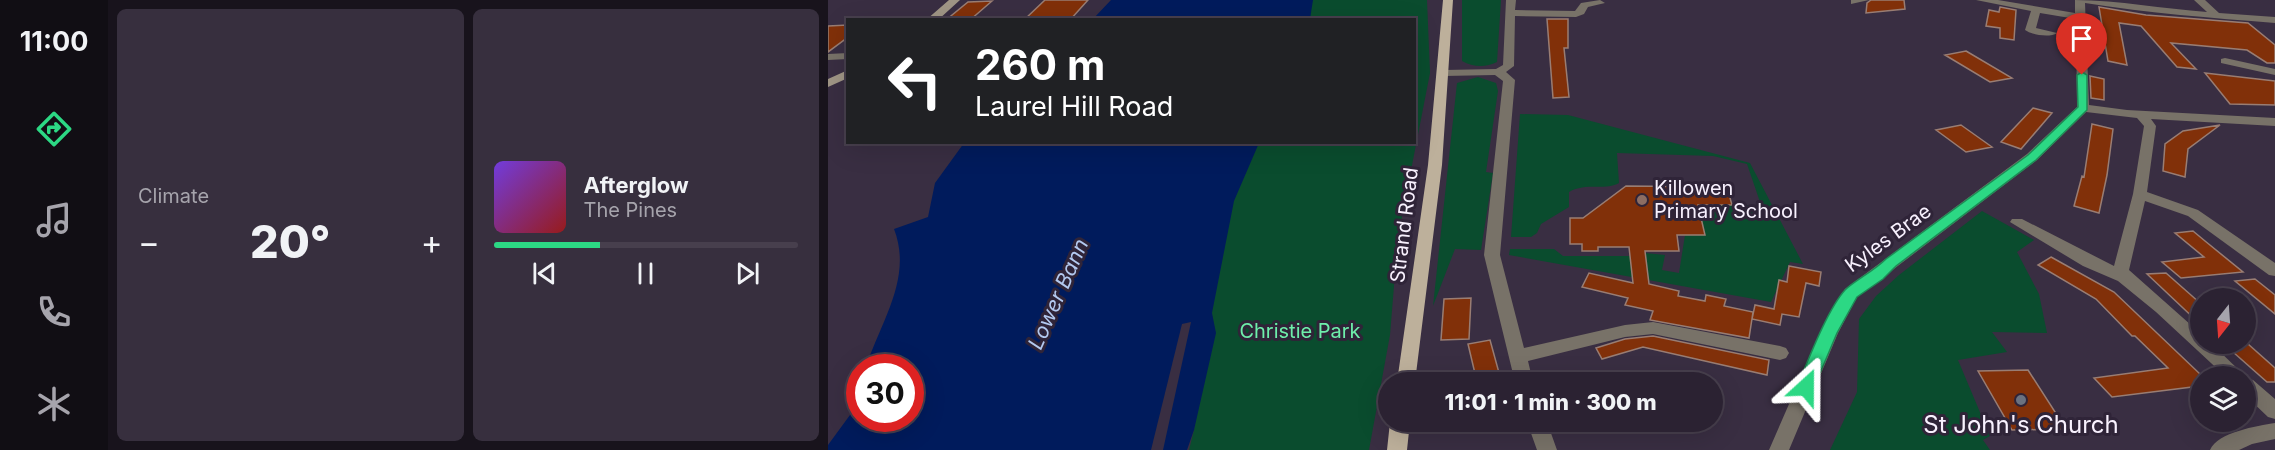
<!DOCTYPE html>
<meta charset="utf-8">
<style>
body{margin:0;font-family:Inter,sans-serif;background:#372f3e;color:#f1f3f6;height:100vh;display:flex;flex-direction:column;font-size:22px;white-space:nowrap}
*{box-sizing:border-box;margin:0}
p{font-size:20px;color:#a6a4ac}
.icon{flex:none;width:33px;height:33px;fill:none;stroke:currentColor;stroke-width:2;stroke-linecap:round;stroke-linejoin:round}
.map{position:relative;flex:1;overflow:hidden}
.sheet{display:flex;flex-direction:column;gap:9px;padding:9px;background:#18131c;width:720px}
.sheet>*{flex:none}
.banner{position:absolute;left:18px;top:18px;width:570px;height:126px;border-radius:0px;box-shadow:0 6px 24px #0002,0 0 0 2px #473f4d;background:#202124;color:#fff;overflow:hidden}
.needle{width:39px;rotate:197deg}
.fabs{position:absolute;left:1362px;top:288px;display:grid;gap:12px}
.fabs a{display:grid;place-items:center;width:66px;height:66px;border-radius:50%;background:#2b2232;box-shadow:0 6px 24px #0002,0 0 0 2px #473f4d;font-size:30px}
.speed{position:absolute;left:18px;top:354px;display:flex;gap:12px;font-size:30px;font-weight:700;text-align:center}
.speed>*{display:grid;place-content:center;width:78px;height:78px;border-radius:50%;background:#2b2232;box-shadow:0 6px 24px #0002,0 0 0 2px #473f4d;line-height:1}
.speed .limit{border:9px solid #d22;background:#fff;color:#111}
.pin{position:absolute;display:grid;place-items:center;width:51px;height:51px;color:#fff;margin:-62px -26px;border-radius:50% 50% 50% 0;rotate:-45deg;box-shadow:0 0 6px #0007}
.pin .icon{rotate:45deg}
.me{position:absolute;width:66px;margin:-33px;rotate:24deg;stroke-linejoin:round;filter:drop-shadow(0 0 4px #0008)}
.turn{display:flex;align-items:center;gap:21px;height:126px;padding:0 30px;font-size:27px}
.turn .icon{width:78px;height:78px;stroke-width:2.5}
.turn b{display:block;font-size:42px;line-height:51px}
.big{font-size:45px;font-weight:800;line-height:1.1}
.sheet .card{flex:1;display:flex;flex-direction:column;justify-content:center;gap:9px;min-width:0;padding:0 21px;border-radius:9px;background:#372f3e}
.song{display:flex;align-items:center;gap:18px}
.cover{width:72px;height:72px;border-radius:9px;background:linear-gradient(135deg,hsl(260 70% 55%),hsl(0 70% 35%))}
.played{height:6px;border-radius:3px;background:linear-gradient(90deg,#2cd884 35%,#473f4d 35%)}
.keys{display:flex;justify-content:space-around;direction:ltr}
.heat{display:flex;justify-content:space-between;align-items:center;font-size:33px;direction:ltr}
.sheet .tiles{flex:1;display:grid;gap:9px;grid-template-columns:repeat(2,1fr)}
.trip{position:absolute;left:550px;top:372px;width:345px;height:60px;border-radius:30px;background:#2b2232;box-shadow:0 6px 24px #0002,0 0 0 2px #473f4d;font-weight:800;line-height:60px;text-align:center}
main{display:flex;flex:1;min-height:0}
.menu{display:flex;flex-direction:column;width:108px;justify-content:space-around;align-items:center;background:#110e14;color:#a6a4ac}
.menu .icon{width:42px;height:42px}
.menu .current{color:#2cd884}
.menu b{font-size:27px;color:#f1f3f6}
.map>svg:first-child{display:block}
.green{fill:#0a4c2e}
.water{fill:#001b5c}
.pier{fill:#392e42}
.building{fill:#813009;stroke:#997d73;stroke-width:1.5}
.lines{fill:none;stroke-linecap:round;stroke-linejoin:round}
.street{fill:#787268;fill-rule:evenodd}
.secondary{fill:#9f9585;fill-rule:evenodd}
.primary{fill:#bdb09b;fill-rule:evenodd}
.route{fill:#2cd884;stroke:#1d8c56;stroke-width:1.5}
.education-dot{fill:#8d6e63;stroke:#2f2438;stroke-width:2}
.worship-dot{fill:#6b7280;stroke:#2f2438;stroke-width:2}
.labels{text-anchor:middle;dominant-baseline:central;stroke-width:6;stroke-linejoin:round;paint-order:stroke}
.poi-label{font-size:20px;fill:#f8f1fe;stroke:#2f2438;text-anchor:start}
.street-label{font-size:20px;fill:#f8f1fe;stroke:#2f2438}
.park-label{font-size:20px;fill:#6eefab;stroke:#2f2438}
.water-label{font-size:21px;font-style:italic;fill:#b3c9f0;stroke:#2f2438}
.near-poi-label{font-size:24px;fill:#f8f1fe;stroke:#2f2438}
</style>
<main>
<nav class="menu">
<b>11:00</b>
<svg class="icon current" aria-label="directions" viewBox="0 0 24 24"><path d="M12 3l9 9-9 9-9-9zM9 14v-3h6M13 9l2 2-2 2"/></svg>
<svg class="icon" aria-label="music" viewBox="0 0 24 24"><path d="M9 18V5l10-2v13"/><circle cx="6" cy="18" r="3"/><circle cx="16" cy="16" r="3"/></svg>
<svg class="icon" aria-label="phone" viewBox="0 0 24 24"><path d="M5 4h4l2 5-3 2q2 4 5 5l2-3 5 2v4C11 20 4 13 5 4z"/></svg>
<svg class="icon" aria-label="climate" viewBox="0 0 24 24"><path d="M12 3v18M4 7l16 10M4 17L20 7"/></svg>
</nav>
<section class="sheet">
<div class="tiles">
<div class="card"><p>Climate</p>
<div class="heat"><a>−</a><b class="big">20°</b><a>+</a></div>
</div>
<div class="card">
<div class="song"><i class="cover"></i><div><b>Afterglow</b><p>The Pines</p></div></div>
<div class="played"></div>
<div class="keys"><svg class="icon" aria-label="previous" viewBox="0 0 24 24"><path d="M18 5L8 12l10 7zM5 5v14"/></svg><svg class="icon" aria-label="pause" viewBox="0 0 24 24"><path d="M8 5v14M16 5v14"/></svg><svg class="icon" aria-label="next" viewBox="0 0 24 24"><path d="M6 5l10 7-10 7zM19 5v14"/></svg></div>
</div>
</div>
</section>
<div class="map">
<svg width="1447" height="450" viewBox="0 0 1447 450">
<rect width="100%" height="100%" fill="#392e42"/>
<!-- green -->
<path class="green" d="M440 0H599L602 73 570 237 562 335 541 450H361L366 430 398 143 586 142V20L431 19Z
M634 0H673L669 62C657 68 645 67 634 61Z
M650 77 668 83 670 91 658 172 665 173 653 250 627 249 605 306 629 83Z
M692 114 740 115 922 163 975 264 962 262 943 302 681 255 682 249H726L735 256H802L803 267H819L817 253 837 255 834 270 851 273 857 235H877L870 205H933L919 164 885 156 789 153 791 183C777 191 758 182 741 192V207L713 224 709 233 703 237H683Z
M1154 211 1206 240 1189 252 1211 294 1219 333 1164 332 1179 352 1130 360 1162 436 1155 440 1162 450H1002L1029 392 1031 319 1048 296 1071 275Z"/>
<!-- water -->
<path class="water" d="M283 0H485L482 19H265Z
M136 143H431L406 201 384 313 388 333 366 430 359 450H0V445L22 415 31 386 32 418H82V368L38 367C53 321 85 278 66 229L100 217 107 183Z"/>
<!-- pier -->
<path class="pier" d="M363 322 335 450H323L354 324Z"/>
<!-- building -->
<path class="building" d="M217 0H260L242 20H196Z
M1043 0H1076L1077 9 1038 13 1039 3Z
M164 1 142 20H118L140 2Z
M1172 7 1188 10 1186 40 1172 38V28L1158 26 1161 10 1171 12Z
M1271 7 1318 15 1420 23 1447 45V63H1439L1419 50 1343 43 1368 69 1349 67 1313 26 1291 23 1299 65 1280 61Z
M719 19H740V48H736L741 97 725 98Z
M20 25V37L0 52V26Z
M1138 51 1184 78 1162 82 1117 55Z
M1377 73 1447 81V105L1402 104Z
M1262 76 1276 79V100L1263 98Z
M1205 108 1224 113 1193 149 1173 142Z
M1264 124 1285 129 1279 175 1271 213 1246 206 1254 176 1256 177Z
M1133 125 1164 147 1138 152 1108 130Z
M1392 125 1360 149 1357 177 1335 171 1337 144 1355 131Z
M798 186 899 187 904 205H870L877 235H849L851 251H817L821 284 851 291 850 296 877 301 878 295 898 299 896 306 925 312 921 338 822 320 825 311 797 305 800 298 754 287 761 273 805 283 801 247H770V251H754V244H742V218H755Z
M1365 231 1377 241 1415 272 1353 278 1334 262 1376 257 1347 233Z
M1223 257 1286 292 1372 374V386L1284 397 1266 378 1340 368 1307 336H1304L1268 299 1210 265Z
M961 266 993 272 991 286 978 283 971 317 954 314 952 325 924 319 927 305 946 309 951 280 959 282Z
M1338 273 1372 303V324L1319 274Z
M1427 279 1447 295V314L1407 281Z
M643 298 641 339 613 340 616 299Z
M825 336 941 360 939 375 815 347 774 359 768 348 797 339Z
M662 340 673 380 649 382 640 344Z
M1396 344H1420L1447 368V382H1439Z
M1200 370 1238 429 1184 430 1150 371Z"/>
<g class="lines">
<!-- street -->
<path class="street" d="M678 0H688L687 10 747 11 753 3 772 0 777 3 760 7 756 14 748 17 687 16 686 66 678 72 687 80 672 255 696 348 797 325 825 322 952 346 958 348 961 353 958 358 952 360 825 334 797 337 700 361 705 382H687L656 255 675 81 667 75 616 76 610 73 616 70 668 69 675 65Z
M1023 0H1041L1023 4Z
M1148 0H1170L1247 13V0C1291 0 1335 9 1379 12L1366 0H1377L1391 13 1447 17V23C1383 18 1321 13 1257 3L1261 105 1299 110 1447 118V126L1323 119 1328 126 1319 192 1370 210 1447 263V276L1441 275 1360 216 1317 201 1301 270 1372 333V344H1384L1417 376H1397L1328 312 1290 281 1255 266 1182 222 1184 219H1194L1286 266 1305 194 1316 126 1309 118 1258 112 1209 160 1029 297 1010 333 961 450H941L992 333 1017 289 1199 154 1249 107 1248 19 1212 13 1208 28 1229 33C1222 38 1204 35 1197 30L1203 11Z
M20 53V59L0 60V54Z
M1397 58 1447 69V75L1393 63V59Z
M1418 378 1425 380 1447 399V419L1440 417 1418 396Z
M699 422H719L729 450H709Z
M1447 423V439L1424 444 1411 450H1382C1390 432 1429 426 1447 423Z"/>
<!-- secondary -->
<path class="secondary" d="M121 0H132L110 20H98Z
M20 70V78L0 87V79Z"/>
<!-- primary -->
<path class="primary" d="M615 0H625L614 165 587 382H569L600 165Z
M562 422H582L579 450H559Z"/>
</g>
<!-- route -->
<path class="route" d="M1254 72 1259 75V110L1208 160 1068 266 1055 279 1029 297 1009 333 984 392H971L969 387C980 361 999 310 1017 290 1026 281 1046 271 1058 259L1200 155 1250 107 1249 75Z"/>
<!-- markers -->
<circle class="education-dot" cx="814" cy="200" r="6"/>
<circle class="worship-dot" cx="1193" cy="400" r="6"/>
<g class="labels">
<!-- poi labels -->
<g class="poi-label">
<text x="826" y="188">Killowen<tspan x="826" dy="23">Primary School</tspan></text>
</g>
<!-- street labels -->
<g class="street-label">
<text transform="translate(576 225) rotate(-83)">Strand Road</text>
<text transform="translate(1060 238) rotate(-36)">Kyles Brae</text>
</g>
<!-- park labels -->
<g class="park-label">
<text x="472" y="331">Christie Park</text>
</g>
<!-- water labels -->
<g class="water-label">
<text transform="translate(230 294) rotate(-66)">Lower Bann</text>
</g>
<!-- near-poi labels -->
<g class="near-poi-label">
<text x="1193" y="424">St John's Church</text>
</g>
</g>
</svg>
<div class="fabs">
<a><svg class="needle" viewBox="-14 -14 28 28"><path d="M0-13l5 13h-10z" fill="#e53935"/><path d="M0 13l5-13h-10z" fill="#a6a4ac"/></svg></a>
<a><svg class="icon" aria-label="layers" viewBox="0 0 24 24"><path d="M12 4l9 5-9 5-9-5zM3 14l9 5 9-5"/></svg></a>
</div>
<div class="speed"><div class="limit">30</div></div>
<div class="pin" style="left:1254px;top:75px;background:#d93025"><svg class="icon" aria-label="arrive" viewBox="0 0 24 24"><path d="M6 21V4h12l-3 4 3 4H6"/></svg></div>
<svg class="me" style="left:978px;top:387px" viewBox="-20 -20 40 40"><path d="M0-17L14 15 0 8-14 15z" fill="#2cd884" stroke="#fff" stroke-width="4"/></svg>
<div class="trip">11:01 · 1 min · 300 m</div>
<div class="banner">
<div class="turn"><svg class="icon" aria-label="left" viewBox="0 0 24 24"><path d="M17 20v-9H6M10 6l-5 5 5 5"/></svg><div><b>260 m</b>Laurel Hill Road</div></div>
</div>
</div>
</main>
